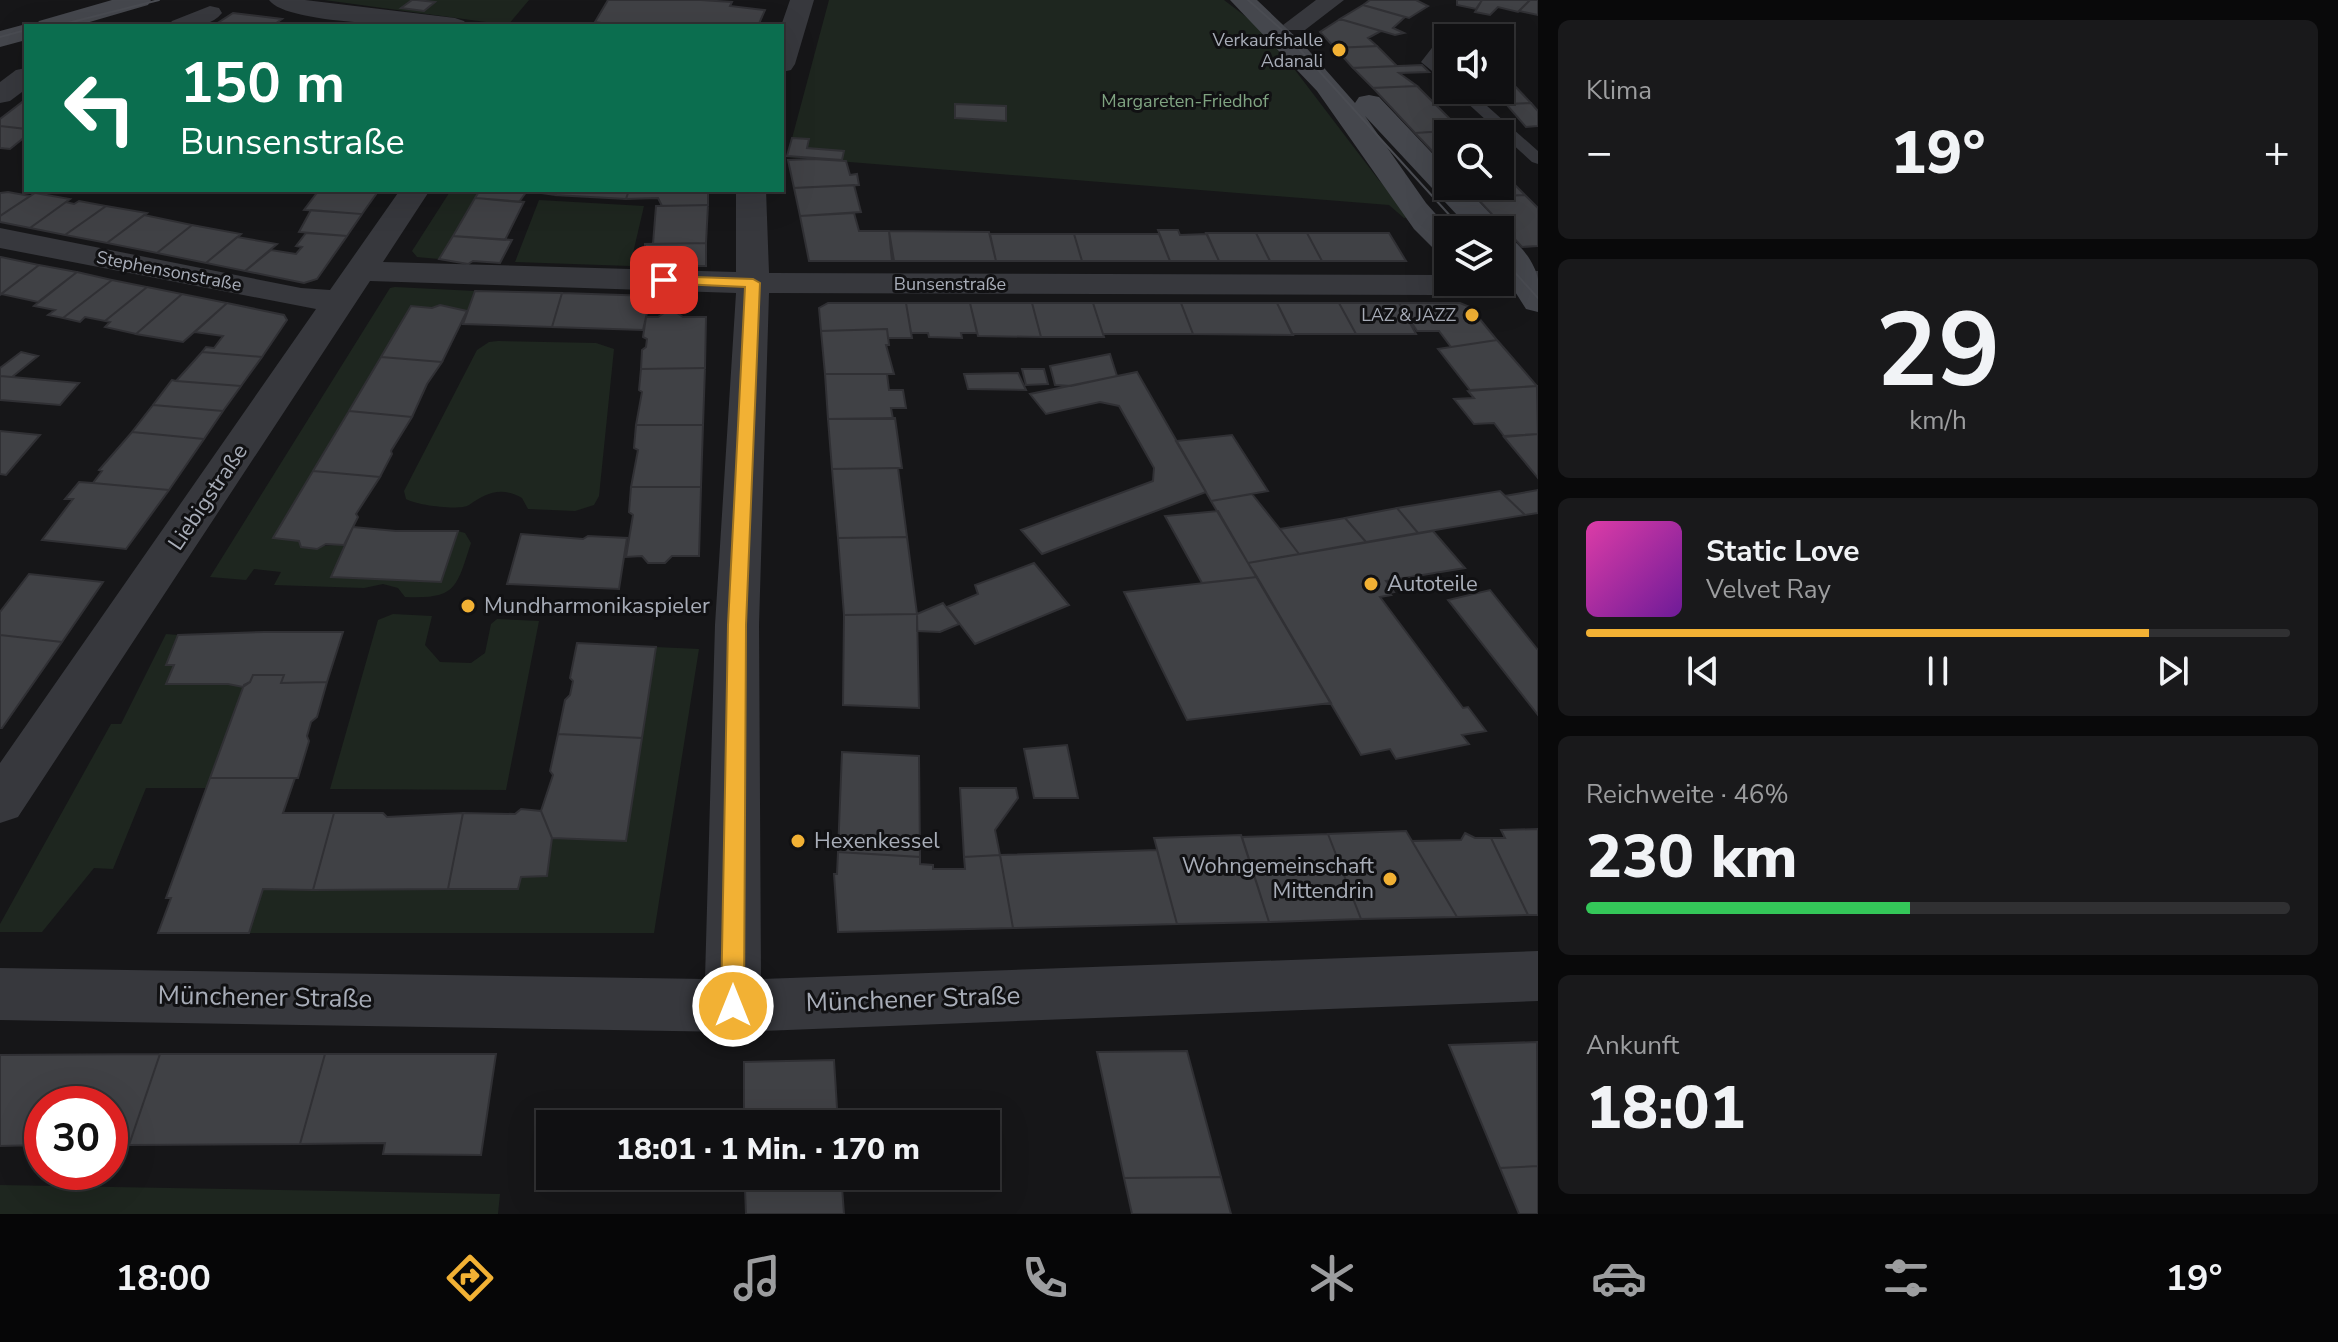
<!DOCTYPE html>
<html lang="de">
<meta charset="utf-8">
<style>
body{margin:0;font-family:"Nunito Sans",sans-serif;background:#19191b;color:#f1f3f6;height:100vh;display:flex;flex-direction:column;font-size:30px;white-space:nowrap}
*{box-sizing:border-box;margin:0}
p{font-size:26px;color:#9c9d9f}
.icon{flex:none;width:44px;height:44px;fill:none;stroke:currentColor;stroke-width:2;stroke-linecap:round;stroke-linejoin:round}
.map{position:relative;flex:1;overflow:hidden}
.drawer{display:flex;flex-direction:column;gap:20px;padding:20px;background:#09090a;width:800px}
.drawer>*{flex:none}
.hud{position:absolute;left:24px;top:24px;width:760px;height:168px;border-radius:0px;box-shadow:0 8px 32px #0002,0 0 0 2px #303032;background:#0b6e4f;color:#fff;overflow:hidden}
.buttons{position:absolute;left:1434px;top:24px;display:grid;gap:16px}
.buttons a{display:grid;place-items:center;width:80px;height:80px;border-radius:0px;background:#101012;box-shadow:0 8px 32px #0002,0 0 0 2px #303032;font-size:40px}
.speed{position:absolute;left:24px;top:1086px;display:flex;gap:16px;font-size:40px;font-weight:700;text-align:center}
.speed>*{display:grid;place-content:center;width:104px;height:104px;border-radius:50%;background:#101012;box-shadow:0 8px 32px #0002,0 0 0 2px #303032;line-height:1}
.speed .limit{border:12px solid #d22;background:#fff;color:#111}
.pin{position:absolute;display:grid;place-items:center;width:68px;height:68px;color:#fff;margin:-34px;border-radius:16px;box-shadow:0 4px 12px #0006}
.me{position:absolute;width:88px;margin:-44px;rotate:0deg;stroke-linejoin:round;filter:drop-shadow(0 0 6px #0008)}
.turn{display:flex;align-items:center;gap:28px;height:168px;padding:0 24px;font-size:36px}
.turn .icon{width:104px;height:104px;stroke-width:2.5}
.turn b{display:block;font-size:56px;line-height:68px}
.big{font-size:60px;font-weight:800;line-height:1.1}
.drawer .widget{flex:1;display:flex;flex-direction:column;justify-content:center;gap:12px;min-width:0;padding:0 28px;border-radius:12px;background:#19191b}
.drawer .dial{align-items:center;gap:0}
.dial b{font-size:104px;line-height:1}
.song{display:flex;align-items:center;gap:24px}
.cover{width:96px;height:96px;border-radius:12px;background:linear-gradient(135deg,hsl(320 70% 55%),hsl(280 70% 35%))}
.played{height:8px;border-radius:4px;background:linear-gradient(90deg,#f2b134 80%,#303032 80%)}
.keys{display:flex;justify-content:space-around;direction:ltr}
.heat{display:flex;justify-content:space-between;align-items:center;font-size:44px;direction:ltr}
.charge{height:12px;border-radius:6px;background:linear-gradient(90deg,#34c759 46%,#303032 0)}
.trip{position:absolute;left:536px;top:1110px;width:464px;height:80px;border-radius:0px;background:#101012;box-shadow:0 8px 32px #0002,0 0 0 2px #303032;font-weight:800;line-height:80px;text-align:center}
.menu{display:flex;height:128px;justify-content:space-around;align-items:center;background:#060607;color:#9c9d9f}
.menu .icon{width:56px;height:56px}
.menu .active{color:#f2b134}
.menu b{font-size:36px;color:#f1f3f6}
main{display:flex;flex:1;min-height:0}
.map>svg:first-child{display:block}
.green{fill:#1e261f}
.building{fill:#404145;stroke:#303034;stroke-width:2}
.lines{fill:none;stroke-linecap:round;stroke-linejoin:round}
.service{fill:#37383d;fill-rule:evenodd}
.minor{fill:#37383d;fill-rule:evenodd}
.secondary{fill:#45474d;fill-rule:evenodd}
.tram{stroke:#4a4c52;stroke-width:2}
.route{fill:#f2b134;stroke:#9d7322;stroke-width:2}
.poi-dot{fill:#f2b134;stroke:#111113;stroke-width:3}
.labels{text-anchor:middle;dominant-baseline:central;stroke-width:6;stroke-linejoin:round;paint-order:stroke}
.far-poi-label{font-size:18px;fill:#a8adb8;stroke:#111113;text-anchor:end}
.far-park-label{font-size:18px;fill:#7fa381;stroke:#111113}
.far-street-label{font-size:18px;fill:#a8adb8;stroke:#111113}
.street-label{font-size:22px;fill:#a8adb8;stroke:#111113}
.poi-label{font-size:22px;fill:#a8adb8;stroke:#111113;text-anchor:start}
.near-street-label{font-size:26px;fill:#a8adb8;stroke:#111113}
</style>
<main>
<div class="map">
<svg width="1538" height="1214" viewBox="0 0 1538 1214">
<rect width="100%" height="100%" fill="#161618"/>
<!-- green -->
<path class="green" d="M324 0H529L508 25Z
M829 0H1224L1266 32 1378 179 1412 217 1404 218 1389 205 787 157Z
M451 190H480L439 259 417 257 412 251Z
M539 200 644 206 630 266 515 262Z
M395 287 475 291 467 311 440 305 432 308 299 541 301 547C317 549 328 544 344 545L332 577 441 582 458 531 465 533 471 543C456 589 456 599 405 597L398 588 383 584 364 588 274 585 281 572 254 569 246 580 210 577 390 288Z
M498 341 596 343 614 349 599 496 594 505 575 511 528 509 522 498C501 486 486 493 469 505 460 511 415 505 406 499L404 491 477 350 489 342Z
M393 614 432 616 425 645 440 662 471 663 485 653 491 624 497 619 539 621 506 790 330 789 378 620Z
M166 634 178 635 166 664 174 665 166 684H228L243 687 207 788H146L113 869 94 868 42 932H0V924L111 724H121Z
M656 647 699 649 654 933H249L263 889H518L521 877 547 876 552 838 626 841Z
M0 1185 500 1194 498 1214H0Z"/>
<!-- building -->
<path class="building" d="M412 0H417L435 2 424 11 401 8Z
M608 0H701L732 2 730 6 765 10 758 26H620L595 22Z
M1370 0H1416L1428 6 1409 18 1363 5Z
M1457 0H1482L1476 9 1457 5Z
M1482 0H1530L1518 12 1498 7 1490 15 1475 12Z
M1530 0H1538V15L1519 11Z
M1363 5 1405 17 1393 28 1404 33 1395 35 1340 19Z
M233 13 282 19 272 26H213Z
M1340 19 1381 31 1368 38 1377 46 1335 48 1320 32Z
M1377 46 1397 66 1353 68 1335 48Z
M1422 65 1429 72 1399 73 1417 86 1373 88 1353 68Z
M1511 82 1531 103 1506 104 1493 90H1500V83Z
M1417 86 1461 130 1415 133 1373 88Z
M26 99V129L0 126V119Z
M1531 103 1538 111V126L1526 127 1506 104Z
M955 104 1006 106V121L955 118Z
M0 126 26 129V136L10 149 0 148Z
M1461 130 1465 134H1448V156H1437L1415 133Z
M792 138 809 139 807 148 844 151 842 160 787 156Z
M813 159 846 161 850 175 857 174 859 185 794 188 788 160Z
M1500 170 1525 195 1476 197 1465 186H1500Z
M854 185 861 212 800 216 794 188Z
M319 190 324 191 379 190 362 214 304 210Z
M480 190H558L555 195 527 191 519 202 475 198Z
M558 190H629L626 199 555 195Z
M629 190H708V205L662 206 658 198 626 199Z
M8 192 30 196 0 216V193Z
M35 193 70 199 30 228 0 222V216Z
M1525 195 1538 208V246L1522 247 1476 197Z
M475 198 524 202 505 240 453 236Z
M79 201 106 206 65 235 30 228 66 202 74 204Z
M708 205 706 243 653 244 656 206Z
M106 206 147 213 107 243 65 235Z
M311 210 362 214 347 236 299 232Z
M854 213 859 231H889L894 261H809L800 216Z
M144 215 192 225 157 253 107 243Z
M192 225 241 234 206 263 157 253Z
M1158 230H1178L1180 235 1207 234 1219 261H1170Z
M889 231 989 232 996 261H892Z
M306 233 347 236 317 279 304 283 245 271 271 250 296 254 302 247 296 246Z
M1206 233H1256L1270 261H1219Z
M1256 233H1307L1322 261H1270Z
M1307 233H1389L1406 261H1322Z
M990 234H1074L1082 261H996Z
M1074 234H1159L1170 261H1082Z
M453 236 512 240 500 263 473 261 468 264 439 259Z
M237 237 277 244 245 271 206 263Z
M706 243V266H687L684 270 644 267 645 244Z
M0 257H1L39 265 0 295Z
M39 265 77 272 38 302 1 294Z
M77 272 112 280 63 318 48 315 55 310 34 306Z
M112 280 147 287 105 321 85 317 80 322 63 318Z
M147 287 182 294 136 334 105 327 110 322 105 321Z
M475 291 562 293 552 327 463 324Z
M562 293 651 296 643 330 552 327Z
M182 294 227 303 183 342 136 334Z
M227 303 284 315 287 320 262 357 202 352 206 347 214 348 223 336 195 332Z
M828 303H906L912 338H888L887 329 821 331 819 308Z
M906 303H970L977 333H961L962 338 929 337 928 333H911Z
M970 303H1032L1041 337 978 336Z
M1032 303H1093L1104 337H1041Z
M1093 303H1181L1193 334H1103Z
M1181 303H1277L1293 335 1193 334Z
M1277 303H1339L1356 334H1292Z
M1339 303H1399L1416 334H1356Z
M1399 303H1460L1470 307 1497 340 1451 347 1439 331H1417Z
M440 305 467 311 442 362 381 357 411 306 432 308Z
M664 313H677L683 317H706L705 368 641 369 642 350 646 347 647 339 643 337 646 317H658Z
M887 329 889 345H886L894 374H825L821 331Z
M1497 340 1537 386 1470 390 1438 349Z
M21 352 38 356 12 377 0 376V368Z
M202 352 262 357 241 386 176 381Z
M1110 354 1117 376 1071 386 1055 385 1050 366Z
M381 357 442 362 427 384 412 417 349 411Z
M705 368 703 425H636L642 392 639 390 641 369Z
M1022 369H1044L1048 384 1026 385Z
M1137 372 1206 492 1042 554 1021 530 1153 481 1154 468 1119 406 1100 402 1046 414 1030 394Z
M1018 373 1026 390 968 389 964 374Z
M825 374H887L889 390H903L906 408H891L893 419H828Z
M0 376 12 377 79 383 60 405 0 400Z
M172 380 176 381 241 386 223 411 153 405Z
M1537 386 1538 434 1504 436 1494 423 1474 424 1454 399 1474 398 1468 391Z
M153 405 223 411 204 439 132 432Z
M349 411 412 417 391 451 392 454 380 477 313 471Z
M895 418 902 468 832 469 828 419Z
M636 425H703L701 487H631L638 450 634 448Z
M0 431 40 435 6 475 0 474Z
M132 432 204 439 169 490 93 483 102 471 99 470Z
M1538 434V478L1504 437Z
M1232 435 1268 491 1211 501 1176 441Z
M898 468 907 537 838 538 832 469Z
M313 471 380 477 356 514 358 517 344 545 326 544 317 549 301 547 299 541 273 538Z
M79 482 93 483 169 490 126 549 42 540 73 499H65Z
M631 487H701L699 556H672L665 563H648L642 556 626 557 633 515 629 512Z
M1538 490V513L1525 515 1505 496Z
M1500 491 1525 515 1418 533 1397 508Z
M1252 494 1280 529 1299 554 1248 563 1211 501Z
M1397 508 1418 533 1366 542 1345 518Z
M1218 511 1248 563 1257 577 1202 583 1165 516Z
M1345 518 1366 542 1299 554 1280 529Z
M353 527 396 531H458L441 582 331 577Z
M1433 531 1465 568 1386 581 1394 592 1389 593 1391 595 1380 597 1463 708 1468 707 1486 731 1462 735 1469 744 1396 759 1390 749 1361 755 1248 563Z
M521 534 583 539 588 536 627 538 619 589 507 584Z
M907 537 917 614 844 615 838 538Z
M1034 563 1069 605 975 644 947 607 978 594 975 585Z
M29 574 103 582 62 642 0 635V612Z
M1257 577 1331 703 1187 720 1124 592Z
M1490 590 1538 650V715L1448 600Z
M943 603 959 624 940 632 917 631V614Z
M917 614 919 708 843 705 844 615Z
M264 632H343L327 682 281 683 284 675H253L250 682 243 687 228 684H166L174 665H166L178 635Z
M0 635 62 642 2 728H0Z
M577 643 656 647 642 738 558 734 565 700 570 695 573 681 570 678Z
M253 675H284L281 683 327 682 317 717 311 722 307 736 309 741 298 778H210L244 685 250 682Z
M558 734 642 738 626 841 552 838 541 811 553 775 550 771Z
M1067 745 1078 798H1034L1024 749Z
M842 752 919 756 920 857 838 852Z
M210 778H295L283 813H334L313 890 263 889 249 933H158L171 898H166Z
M960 788H1016L1018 798 995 830 1000 855 964 857Z
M521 809 541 811 552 838 547 876 521 877 518 889H448L463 813 515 814Z
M334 813H383L387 817 463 813 448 889 313 890Z
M1538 829V915H1528L1491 838H1505L1501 830Z
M1406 831 1412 841 1457 917 1361 919 1328 834Z
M1465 833 1475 838H1491L1528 915 1457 917 1412 841 1461 840Z
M1328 834 1361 919 1269 922 1242 837Z
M1241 835 1269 922 1177 924 1154 838Z
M1157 850 1177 924 1013 928 1000 855Z
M838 852 920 857V864L933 865V869H965L964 857 1000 855 1013 928 838 932 834 874H837Z
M1537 1042 1538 1166 1500 1168 1449 1045Z
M1187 1051 1221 1177 1124 1178 1097 1052Z
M160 1054 129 1145H110V1104H42V1145L0 1146V1055Z
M160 1054H325L300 1144 129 1145Z
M325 1054H496L481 1155 383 1154 385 1143 300 1144Z
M834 1060 838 1124H744V1062Z
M1538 1166V1214H1519L1500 1168Z
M745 1176H841L842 1187 745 1189Z
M1221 1177 1231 1214H1132L1124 1178Z
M842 1187 844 1214H746L745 1189Z"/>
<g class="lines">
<!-- service -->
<path class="service" d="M1447 34 1454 38H1448V46L1436 61 1448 72V84L1421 62 1442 35Z
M1453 90H1469L1538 151V164L1532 162Z"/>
<!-- minor -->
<path class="minor" d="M269 0H305L455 18 464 21 468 26C433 26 287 26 269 0Z
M790 0H814L795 64 791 70 782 72 781 26Z
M1316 0H1344L1305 30H1287L1283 25Z
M210 6 219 8 222 13C209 29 187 26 168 26L172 21Z
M26 68V89L10 101 0 103V82L16 70Z
M400 190H430L383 262 736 272V190H766L769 273 1448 275V282H1500V272L1538 271V291L1439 295 769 293 759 625 761 979 1538 951V1001L733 1032 0 1020V968L705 979 715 625 736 293 370 281 18 817 0 823V763L316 309 0 248V228L301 288 330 290Z"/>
<!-- secondary -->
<path class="secondary" d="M112 0H151L148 5 76 26H35L39 21Z
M1230 0H1257L1303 44 1355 103 1359 97 1369 95 1379 97 1448 170V186H1464L1499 223 1504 230 1501 234C1517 238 1535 262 1538 279 1538 289 1538 302 1538 312L1526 309 1500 268V230H1471L1365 116 1426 203 1450 230 1448 255 1437 252 1414 229 1317 91Z
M26 24 33 26H26V40L0 47V31Z"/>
<!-- tram -->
<path class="tram" d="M1248 0 1281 29 1463 230
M56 26 159 0
M0 37 26 30
M1500 256 1538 298"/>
</g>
<!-- route -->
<path class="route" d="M664 276 753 279 760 283 746 625 744 1006 741 1014 733 1017 724 1014 721 1006 728 625 745 287 659 283V277Z"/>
<!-- markers -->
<g class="poi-dot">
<circle cx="1339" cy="50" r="8"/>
<circle cx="1472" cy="315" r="8"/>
<circle cx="1371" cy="584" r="8"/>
<circle cx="468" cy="606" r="8"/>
<circle cx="798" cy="841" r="8"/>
<circle cx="1390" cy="879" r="8"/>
</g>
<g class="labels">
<!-- far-poi labels -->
<g class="far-poi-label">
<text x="1323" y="40">Verkaufshalle<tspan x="1323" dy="21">Adanali</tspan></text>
<text x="1456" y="315">LAZ &amp; JAZZ</text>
</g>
<!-- far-park labels -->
<g class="far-park-label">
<text x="1185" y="101">Margareten-Friedhof</text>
</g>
<!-- far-street labels -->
<g class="far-street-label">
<text transform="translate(169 271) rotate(11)">Stephensonstraße</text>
<text x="950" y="284">Bunsenstraße</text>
</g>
<!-- street labels -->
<g class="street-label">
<text transform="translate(208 497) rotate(-56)">Liebigstraße</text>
</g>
<!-- poi labels -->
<g class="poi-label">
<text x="1387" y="584">Autoteile</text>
<text x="484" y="606">Mundharmonikaspieler</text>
<text x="814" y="841">Hexenkessel</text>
<text x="1374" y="866" text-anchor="end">Wohngemeinschaft<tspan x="1374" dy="25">Mittendrin</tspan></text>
</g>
<!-- near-street labels -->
<g class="near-street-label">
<text transform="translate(265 997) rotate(1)">Münchener Straße</text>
<text transform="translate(913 999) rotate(-2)">Münchener Straße</text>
</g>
</g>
</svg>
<div class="buttons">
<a><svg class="icon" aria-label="sound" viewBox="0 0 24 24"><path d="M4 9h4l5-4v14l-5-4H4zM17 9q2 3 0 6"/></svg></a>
<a><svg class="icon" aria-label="search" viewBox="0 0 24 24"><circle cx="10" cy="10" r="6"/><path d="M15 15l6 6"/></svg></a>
<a><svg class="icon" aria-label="layers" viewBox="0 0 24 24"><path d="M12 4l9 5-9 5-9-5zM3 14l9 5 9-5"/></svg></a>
</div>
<div class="speed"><div class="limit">30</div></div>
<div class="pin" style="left:664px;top:280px;background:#d93025"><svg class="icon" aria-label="arrive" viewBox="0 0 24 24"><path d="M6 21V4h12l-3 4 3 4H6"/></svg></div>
<svg class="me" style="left:733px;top:1006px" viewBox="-20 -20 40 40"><circle r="17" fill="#f2b134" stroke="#fff" stroke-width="3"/><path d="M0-11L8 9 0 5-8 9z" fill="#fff"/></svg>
<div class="trip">18:01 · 1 Min. · 170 m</div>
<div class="hud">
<div class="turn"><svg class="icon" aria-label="left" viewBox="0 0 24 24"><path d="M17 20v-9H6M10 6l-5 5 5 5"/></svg><div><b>150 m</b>Bunsenstraße</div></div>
</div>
</div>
<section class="drawer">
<div class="widget"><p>Klima</p>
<div class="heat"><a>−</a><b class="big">19°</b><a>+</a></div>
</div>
<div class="widget dial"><b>29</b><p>km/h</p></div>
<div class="widget">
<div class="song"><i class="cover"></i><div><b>Static Love</b><p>Velvet Ray</p></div></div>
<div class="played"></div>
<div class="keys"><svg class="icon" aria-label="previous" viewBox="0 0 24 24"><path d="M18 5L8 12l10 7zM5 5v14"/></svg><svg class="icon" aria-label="pause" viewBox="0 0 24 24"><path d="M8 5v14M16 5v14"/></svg><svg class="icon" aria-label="next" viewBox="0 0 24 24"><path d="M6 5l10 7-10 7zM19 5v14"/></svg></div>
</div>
<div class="widget"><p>Reichweite · 46%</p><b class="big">230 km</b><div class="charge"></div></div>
<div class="widget"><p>Ankunft</p><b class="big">18:01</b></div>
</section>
</main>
<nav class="menu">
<b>18:00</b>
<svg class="icon active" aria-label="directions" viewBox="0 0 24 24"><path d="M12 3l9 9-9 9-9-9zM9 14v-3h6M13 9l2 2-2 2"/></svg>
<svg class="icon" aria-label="music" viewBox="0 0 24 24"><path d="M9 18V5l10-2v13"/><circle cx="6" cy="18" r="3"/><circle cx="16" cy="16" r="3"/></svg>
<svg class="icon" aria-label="phone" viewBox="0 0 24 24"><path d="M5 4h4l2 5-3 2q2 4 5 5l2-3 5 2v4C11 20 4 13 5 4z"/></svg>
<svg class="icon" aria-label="climate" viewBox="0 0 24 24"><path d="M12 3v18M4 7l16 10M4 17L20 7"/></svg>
<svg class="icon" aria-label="car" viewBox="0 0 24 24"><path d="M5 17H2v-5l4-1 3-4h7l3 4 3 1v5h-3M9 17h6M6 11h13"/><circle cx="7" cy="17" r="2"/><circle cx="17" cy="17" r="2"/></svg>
<svg class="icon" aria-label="filters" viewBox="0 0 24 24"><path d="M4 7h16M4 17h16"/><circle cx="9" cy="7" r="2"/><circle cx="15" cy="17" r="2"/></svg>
<b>19°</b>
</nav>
